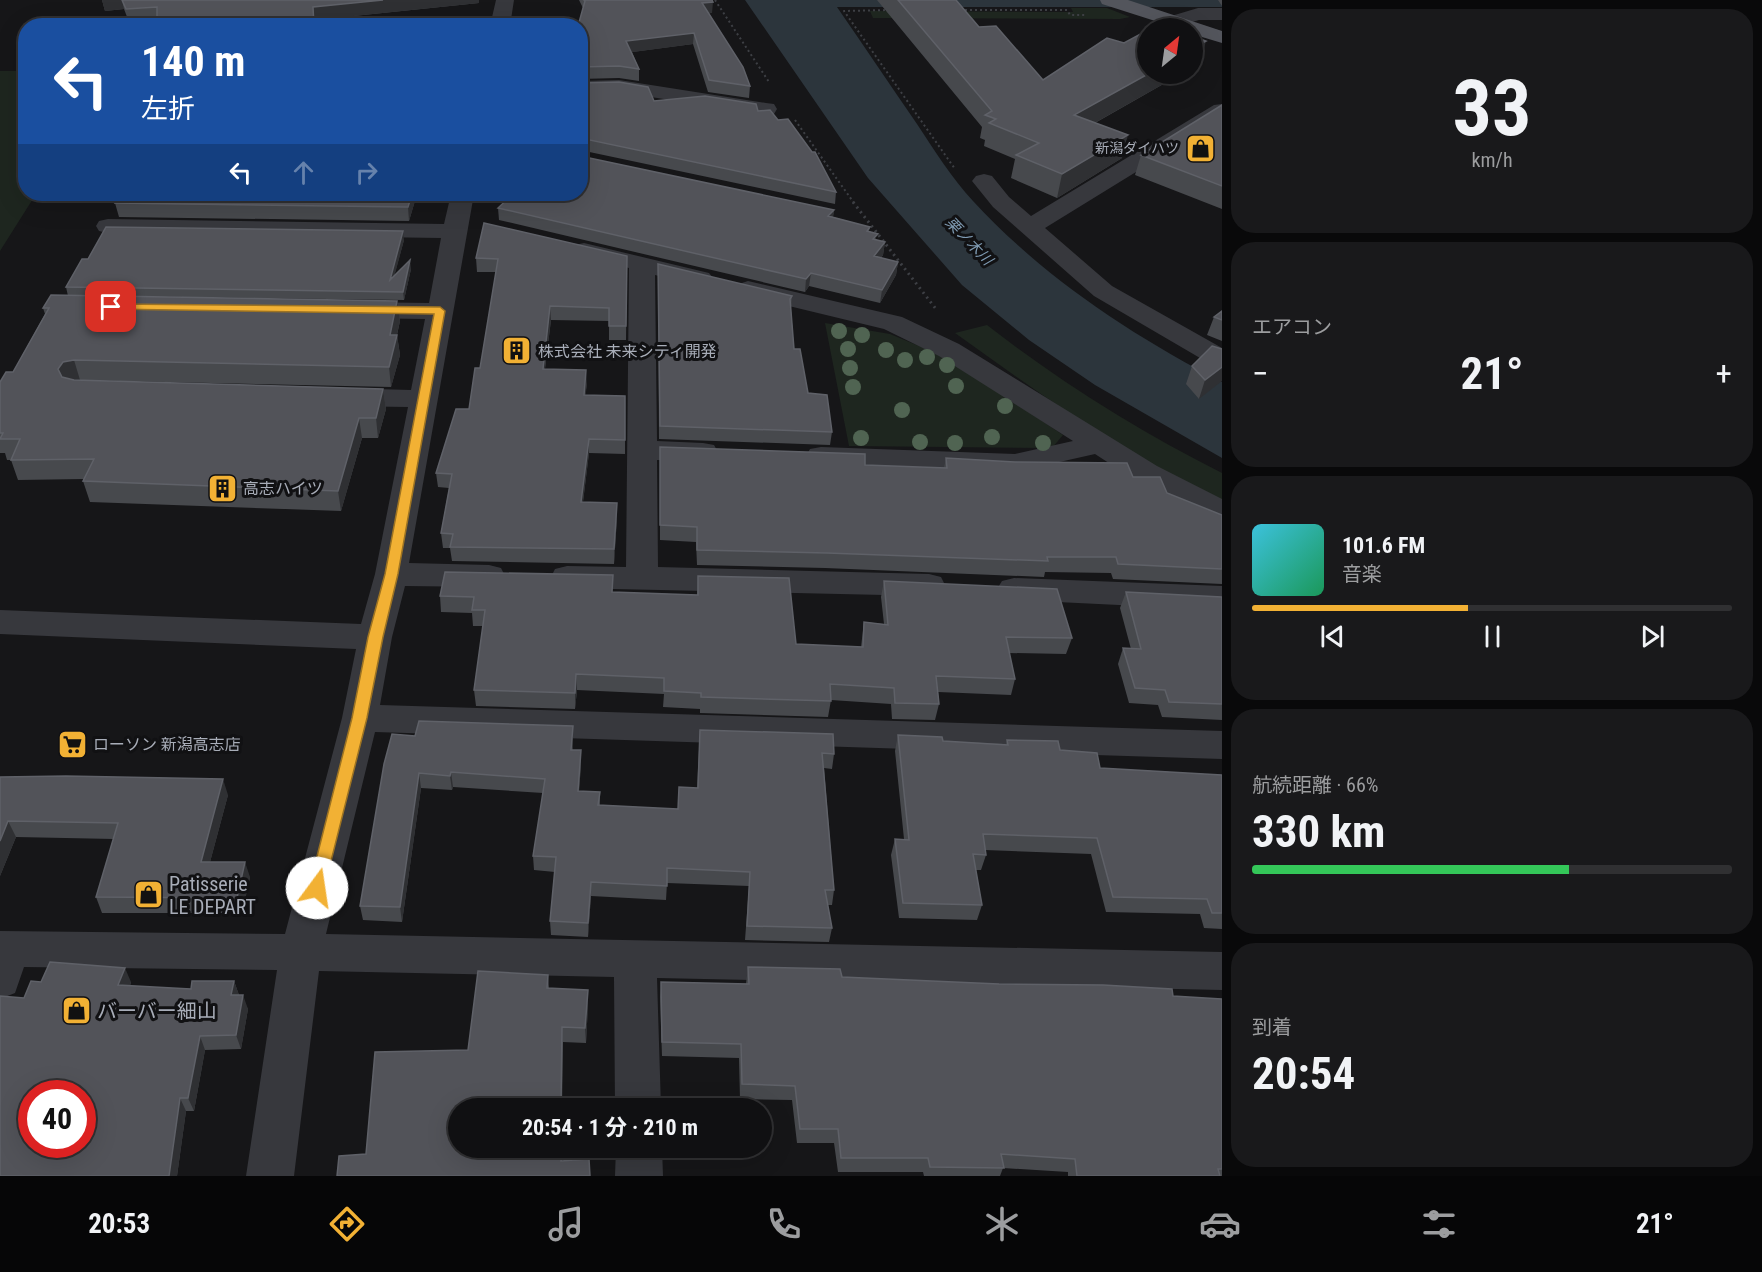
<!DOCTYPE html>
<html lang="ja">
<meta charset="utf-8">
<style>
body{margin:0;font-family:"Roboto Condensed","Noto Sans JP",sans-serif;background:#19191b;color:#f1f3f6;height:100vh;display:flex;flex-direction:column;font-size:22px;white-space:nowrap}
*{box-sizing:border-box;margin:0}
p{font-size:20px;color:#9c9d9f}
.icon{flex:none;width:33px;height:33px;fill:none;stroke:currentColor;stroke-width:2;stroke-linecap:round;stroke-linejoin:round}
.map{position:relative;flex:1;overflow:hidden}
.drawer{display:flex;flex-direction:column;gap:9px;padding:9px;background:#09090a;width:540px}
.drawer>*{flex:none}
.top-card{position:absolute;left:18px;top:18px;width:570px;height:183px;border-radius:24px;box-shadow:0 6px 24px #0002,0 0 0 2px #303032;background:#1a4fa0;color:#fff;overflow:hidden}
.needle{width:39px;rotate:29deg}
.controls{position:absolute;left:1137px;top:18px;display:grid;gap:12px}
.controls a{display:grid;place-items:center;width:66px;height:66px;border-radius:50%;background:#101012;box-shadow:0 6px 24px #0002,0 0 0 2px #303032;font-size:30px}
.speed{position:absolute;left:18px;top:1080px;display:flex;gap:12px;font-size:30px;font-weight:700;text-align:center}
.speed>*{display:grid;place-content:center;width:78px;height:78px;border-radius:50%;background:#101012;box-shadow:0 6px 24px #0002,0 0 0 2px #303032;line-height:1}
.speed .limit{border:9px solid #d22;background:#fff;color:#111}
.pin{position:absolute;display:grid;place-items:center;width:51px;height:51px;color:#fff;margin:-26px;border-radius:12px;box-shadow:0 3px 9px #0006}
.me{position:absolute;width:66px;margin:-33px;rotate:14deg;stroke-linejoin:round;filter:drop-shadow(0 0 4px #0008)}
.turn{display:flex;align-items:center;gap:21px;height:126px;padding:0 24px;font-size:27px}
.turn .icon{width:78px;height:78px;stroke-width:2.5}
.turn b{display:block;font-size:42px;line-height:51px}
.lanes{display:flex;align-items:center;height:57px;padding:0 24px;background:#0003;justify-content:center;gap:30px;direction:ltr}
.lanes .off{opacity:.35}
.big{font-size:45px;font-weight:700;line-height:1.1}
.drawer .card{flex:1;display:flex;flex-direction:column;justify-content:center;gap:9px;min-width:0;padding:0 21px;border-radius:24px;background:#19191b}
.drawer .dial{align-items:center;gap:0}
.dial b{font-size:78px;line-height:1}
.song{display:flex;align-items:center;gap:18px}
.cover{width:72px;height:72px;border-radius:9px;background:linear-gradient(135deg,hsl(190 70% 55%),hsl(150 70% 35%))}
.played{height:6px;border-radius:3px;background:linear-gradient(90deg,#f2b134 45%,#303032 45%)}
.keys{display:flex;justify-content:space-around;direction:ltr}
.heat{display:flex;justify-content:space-between;align-items:center;font-size:33px;direction:ltr}
.charge{height:9px;border-radius:4px;background:linear-gradient(90deg,#34c759 66%,#303032 0)}
.trip{position:absolute;left:448px;top:1098px;width:324px;height:60px;border-radius:30px;background:#101012;box-shadow:0 6px 24px #0002,0 0 0 2px #303032;font-weight:700;line-height:60px;text-align:center}
.menu{display:flex;height:96px;justify-content:space-around;align-items:center;background:#060607;color:#9c9d9f}
.menu .icon{width:42px;height:42px}
.menu .active{color:#f2b134}
.menu b{font-size:27px;color:#f1f3f6}
main{display:flex;flex:1;min-height:0}
.map>svg:first-child{display:block}
.green{fill:#1e261f}
.water{fill:#2c353c}
.lines{fill:none;stroke-linecap:round;stroke-linejoin:round}
.path-far1{stroke:#3d3f44;stroke-width:2;stroke-dasharray:2 3;stroke-linecap:butt}
.path{stroke:#3d3f44;stroke-width:3;stroke-dasharray:2 4;stroke-linecap:butt}
.minor{fill:#37383d;fill-rule:evenodd}
.major{fill:#53555c;fill-rule:evenodd}
.tree{fill:#506452}
.wall{fill:#47494d}
.shaded-wall{fill:#2f3033}
.building{fill:#525359;stroke:#5f6168;stroke-width:1.5;fill-rule:evenodd}
.route{fill:#f2b134;stroke:#9d7322;stroke-width:1.5}
.labels{text-anchor:middle;dominant-baseline:central;stroke-width:6;stroke-linejoin:round;paint-order:stroke}
.far-poi-label{font-size:14px;fill:#a8adb8;stroke:#111113;text-anchor:end}
.far-water-label{font-size:15px;font-style:italic;fill:#7f9bb3;stroke:#111113}
.poi-label{font-size:16px;fill:#a8adb8;stroke:#111113;text-anchor:start}
.near-poi-label{font-size:20px;fill:#a8adb8;stroke:#111113;text-anchor:start}
</style>
<main>
<div class="map">
<svg width="1222" height="1176" viewBox="0 0 1222 1176">
<rect width="100%" height="100%" fill="#161618"/>
<!-- green -->
<path class="green" d="M1071 8H1107L1130 17 1120 19 873 18 870 11 1073 12Z
M0 71H25L26 194H36L0 251Z
M825 323 890 334 948 358 1063 435 1052 448 849 446Z
M987 325C1060 382 1139 431 1222 473V502C1126 455 1041 395 955 333Z"/>
<!-- water -->
<path class="water" d="M745 0H1222V7H837C864 46 890 85 917 124 934 150 952 178 973 201 1043 277 1131 335 1222 382V458L1095 385 1029 340 962 285 868 178Z"/>
<g class="lines">
<!-- path-far1 -->
<path class="path-far1" d="M715 0 769 82
M890 10 844 11 955 169
M960 10H1067L1070 15H1085
M795 120 854 203"/>
<!-- path -->
<path class="path" d="M853 202 936 309"/>
<!-- minor -->
<path class="minor" d="M496 0H514L510 26H490Z
M1198 8H1222V20H1199L1175 27 1168 25 1165 21 1168 17Z
M619 80 766 103 774 104 777 109 774 114 766 115 619 92 580 93V81Z
M1222 104V119L1045 228 1112 286 1222 348V367L1212 365 1094 296 993 207 972 181 976 176 984 174 992 176 1009 197 1031 216 1214 105Z
M451 194H474L409 563 489 565 501 568 505 576 501 584 489 587 405 586 392 637 380 705 1222 731V759L375 732 326 934 1222 952V990L657 978 661 1108H615L614 977 319 971 294 1176H246L277 970 24 967 15 993 0 999V931L285 934 342 718 356 649 0 634V610L361 624 375 574 408 407 339 406 329 403 325 397 329 391 339 388 411 390 425 319 354 318 345 316 341 310 345 304 354 302 429 303 441 238 108 233 99 231 96 226 99 221 108 219 444 224Z
M584 243 709 273 713 278 709 283 700 286 655 275 657 441 703 443 714 445 718 452 714 459 703 461 657 460 658 567 929 574 941 577 945 585 941 593 929 596 567 588 555 585 551 577 555 569 567 566 626 567 629 268 575 255 572 250 575 245Z
M748 281 902 317 959 344 1157 466 1222 499V522L1211 519 1135 480 1095 454 1015 472 821 465 810 463 806 456 810 449 821 447 1015 454 1073 441 939 356 884 329 739 294 735 289 739 284Z
M1014 578 1222 586V610L1014 600 1002 597 997 589 1002 581Z
M616 1148H662L663 1176H615Z"/>
<!-- major -->
<path class="major" d="M1100 0H1128L1222 31V43L1192 34V28H1177L1102 4Z"/>
</g>
<!-- trees -->
<g class="tree">
<circle cx="839" cy="331" r="8"/>
<circle cx="862" cy="335" r="8"/>
<circle cx="848" cy="349" r="8"/>
<circle cx="886" cy="350" r="8"/>
<circle cx="927" cy="357" r="8"/>
<circle cx="905" cy="360" r="8"/>
<circle cx="947" cy="365" r="8"/>
<circle cx="850" cy="368" r="8"/>
<circle cx="956" cy="386" r="8"/>
<circle cx="853" cy="387" r="8"/>
<circle cx="1005" cy="406" r="8"/>
<circle cx="902" cy="410" r="8"/>
<circle cx="992" cy="437" r="8"/>
<circle cx="861" cy="438" r="8"/>
<circle cx="920" cy="442" r="8"/>
<circle cx="955" cy="443" r="8"/>
<circle cx="1043" cy="443" r="8"/>
</g>
<!-- wall -->
<path class="wall" d="M102 0H479V3L315 20V26H157V20L129 22 124 9 105 11Z
M579 0H712V13H709L750 86 749 98 708 92 693 44 632 52 639 69V81L619 78 580 79V26L583 8Z
M877 0H956L979 27 1043 80 1181 74 1095 123 1122 158 1057 198 1011 178 1015 159 984 146 985 140 980 138 982 127Z
M1218 0H1222V6Z
M580 83 654 101 758 111 778 120 836 192 835 204 580 150Z
M1222 105V209L1135 175 1141 155Z
M119 194H417L409 221 119 217 115 203Z
M484 194H580L834 210 833 217 870 227 869 231 877 240 885 242 883 255 881 258 898 262 896 275 880 303 809 286 805 292 499 220 498 208 504 203 484 198Z
M404 240 394 276 411 269 404 300 113 296 397 301 400 321 397 335 400 355 391 387 77 380 383 389 386 409 378 438H362L341 511 90 502 83 481 84 479 18 480 11 460H7L5 453H0V382L13 372 45 314 43 308 68 296 66 287 88 259Z
M627 256 626 340H609V321L551 320 545 369 587 384 585 395 625 396V454L589 453 583 502 617 518 614 564 452 561 450 548H443L441 533 449 488 438 487 436 473 469 409 480 368 496 272H477L476 258Z
M658 264 792 296 791 309 794 349 808 393 832 432 830 445 659 439Z
M1222 311V341L1207 335 1214 317Z
M1222 349 1199 399 1186 384 1192 366Z
M660 447 865 465 944 468 946 458 1133 477 1167 493 1222 515V584L1113 579 1111 573 1045 572 1044 577 825 568 697 565 696 542 660 540Z
M698 576 796 644 861 647 864 622 884 624 881 597 884 581 1072 638 1066 654 1009 653 1015 679 1011 695 938 692 939 704 935 720 892 719 891 704 831 700 828 717 700 713V709L663 707 664 694 577 690 575 709 476 706 474 690 483 626H473L472 613 441 612 440 596 612 592 697 595Z
M1126 592 1222 597V720L1162 717 1158 705 1129 703 1118 664 1123 648 1131 649 1120 608Z
M573 726V750H581V765L579 791 600 792V805L677 809 697 788 700 730 834 754 832 769 824 768 834 890 832 905H827L832 928 829 942 745 940 749 886 667 883 666 900 591 896 588 937 551 935 550 921 555 872 534 870 533 856 543 793 453 787 452 790 421 788 402 922 363 920 360 906 415 736Z
M898 735 943 741 1006 744 1007 740 1060 750 1100 768 1222 775V929L1204 928 1200 914 1106 912 1091 854 985 850 986 855 981 870H976L982 905 977 920 899 918 891 855 895 839H904L895 751Z
M0 777 228 795 210 862 250 877 242 913H102L96 897 114 839 16 837 0 876Z
M748 967 842 977 1222 999V1176H1068V1172L1003 1168 1000 1176H924L923 1172H838L834 1143H797L792 1100 740 1099 739 1058 662 1056 660 997 661 982 746 984Z
M548 975 549 988 588 1005 586 1043 563 1042 562 1108H459L562 1148V1161L590 1176 366 1154 468 1050Z
M234 981 239 995 248 1009 241 1049 205 1050 194 1111H186L177 1176H0L24 998 41 982H131L130 986 191 989Z"/>
<!-- shaded-wall -->
<path class="shaded-wall" d="M102 0H122L124 9 105 11Z
M383 0H479V3L315 20V26H314L313 7Z
M713 2 712 13 702 14V3Z
M694 33 693 44 626 53V41Z
M1206 41 1200 63 1192 67V48Z
M1148 74H1181L1068 138 1074 115Z
M1128 135 1122 158 1057 198 1062 174Z
M412 194H417L409 221 408 207Z
M834 210 832 222 828 216Z
M403 231 404 240 391 289 390 280Z
M885 242 883 255 872 269 874 256Z
M410 260 411 269 404 300 403 292Z
M898 262 896 275 880 303 882 290Z
M811 273 809 286 805 292 806 279Z
M397 301 400 321 393 352 397 335 400 355 391 387 389 367 390 335Z
M550 306 551 320 543 383V369Z
M74 360 80 380 70 382 64 389 58 369 63 362Z
M1222 367V381L1199 399 1205 380Z
M586 370 587 384 584 409V395Z
M383 389 386 409 378 438 376 418Z
M359 418 362 438 341 511 338 491Z
M589 439V453L581 517V502Z
M617 503V518L614 564V549Z
M576 674 577 690 575 709V693Z
M573 726V741L572 765 571 750Z
M581 750V765L578 806V791Z
M451 772 453 787 452 790 450 776Z
M419 773 421 788 402 922 400 907Z
M223 779 228 795 206 877 201 862Z
M8 821 16 837 0 876V841Z
M245 862 250 877 242 913 237 898Z
M591 882V896L588 937V923Z
M125 968 131 982 125 999 118 985Z
M234 981 239 995H231Z
M588 990V1005L586 1043 585 1028Z
M243 995 248 1009 241 1049 236 1035Z
M562 1027V1108H561Z
M200 1036 205 1050 194 1111 188 1098Z
M180 1098 186 1111 177 1176H169Z"/>
<!-- building -->
<path class="building" d="M122 0H383L313 7 314 26H157V7L126 9Z
M584 0H712L713 2 702 3 743 67 750 86 709 80 694 33 626 41 639 69 619 66 580 67V26H578L585 1Z
M898 0H956L979 27 996 26 1043 80 1107 38 1124 43 1148 30V74L1074 115 1128 135 1062 174 1016 155 1039 143 989 123 996 119 985 115 992 111Z
M1159 24 1173 28H1151Z
M1192 36 1206 41 1192 48Z
M619 82 648 87 654 101 705 96 756 104 758 111 770 110 778 120 788 119 812 152H815L836 192 580 138V83Z
M1222 105V186L1141 155Z
M580 156 834 210 828 216 870 227 867 231 878 234 873 239 885 242 874 256 898 262 882 290 811 273 806 279 498 208 513 194H580Z
M120 194H412L408 207 115 203Z
M484 223 627 256 626 326H609V308L550 306 543 369 586 370 584 395 625 396V440L589 439 581 502 617 503 614 549 450 547 453 534 441 533 452 474 436 473 456 409H469L475 368H480L498 259 476 258Z
M106 227 403 231 390 280 410 260 403 292 66 287 82 259H88Z
M658 264 792 296 790 299 794 349H800L808 393 827 395 832 432 660 426Z
M51 295 397 301 390 335H397L389 367 74 360 63 362 58 369 62 377 74 380 383 389 376 418H359L338 491 83 481 94 459 11 460 20 439H0L3 433H0V382L6 372H13L49 308H43Z
M1222 311V320L1214 317Z
M1212 346 1222 349V367L1205 380 1192 366Z
M660 447 865 454V465L947 468 946 458 1015 462 1127 463 1133 477H1160L1167 493 1222 515V569L1118 564 1116 557H1047L1048 561 827 553 697 550V527L660 525Z
M445 572 613 575 612 592 698 595V576L789 578 796 644 863 647 864 622 888 625 884 581 1057 589 1072 638 1006 637 1015 679 936 676 939 704 895 703 894 688 830 684 831 701 701 697V693L664 691V678L576 674 575 693 474 690 485 610H472L474 597 440 596Z
M1126 592 1222 597V704L1169 702 1165 690 1135 688 1123 648 1141 649Z
M419 721 573 726 571 750H581L578 791 600 792 598 805 678 809 679 787 698 788 700 730 833 734 834 754 822 753 834 890H825L832 928 747 926 750 872 667 868V886L591 882 588 923 550 921 556 857 533 856 545 779 451 772 450 776 419 773 400 907 360 906 384 764 392 734 415 736Z
M898 735 942 737 943 741 1008 745 1007 740 1058 741 1060 750 1097 753 1100 768 1222 775V913H1212L1207 899 1113 897 1097 838 983 834 986 855 973 854 982 905 903 903 895 839 909 840Z
M66 776 223 779 201 862H245L237 898 96 897 118 823 8 821 0 841V777Z
M50 962 125 968 118 985 191 989 192 981H234L231 995H243L236 1035 200 1036 188 1098H180L169 1176H0V996L24 998 31 981 41 982ZM32 1094H82V1144H32Z
M748 967 840 969 842 977 999 984 1103 985 1172 989 1173 996 1222 999V1169H1218L1220 1176H1077L1075 1159 1001 1154 1004 1168 930 1167 928 1158H841L838 1129H800L795 1086 742 1084 741 1044 662 1042 661 982 749 984Z
M478 971 548 975 547 988 588 990 585 1028 562 1027 561 1108H459V1148H561V1161L589 1159 590 1176H337L339 1156 366 1154 375 1052 468 1050Z"/>
<!-- route -->
<path class="route" d="M111 304 440 307 445 311 398 574 383 637 367 718 323 893 317 895 311 893 309 888 352 718 368 637 385 574 434 314 108 309V305Z"/>
<!-- icons -->
<defs>
<symbol id="shop-square" viewBox="-11 -11 22 22"><rect x="-9" y="-9" width="18" height="18" rx="4" fill="#f2b134" stroke="#111113"/><path d="M-5-2.5h2.3a2.7 3.5 0 0 1 5.4 0H5L5.5 6h-11ZM-1.5-2.5h3a1.5 2.3 0 0 0-3 0Z" fill="#111"/></symbol>
<symbol id="building-square" viewBox="-11 -11 22 22"><rect x="-9" y="-9" width="18" height="18" rx="4" fill="#f2b134" stroke="#111113"/><path d="M-4-6H4V6H1V3H-1V6H-4ZM-2.5-4.3h1.7v1.8h-1.7ZM.8-4.3h1.7v1.8H.8ZM-2.5-1h1.7V.8h-1.7ZM.8-1h1.7V.8H.8Z" fill="#111"/></symbol>
<symbol id="supermarket-square" viewBox="-11 -11 22 22"><rect x="-9" y="-9" width="18" height="18" rx="4" fill="#f2b134" stroke="#111113"/><path d="M-6-5.5h2.5l.6 2H6L4.5 2H-2.5L-4.4-4H-6ZM-1.5 3.2a1.3 1.3 0 1 0 .1 0ZM3 3.2a1.3 1.3 0 1 0 .1 0Z" fill="#111"/></symbol>
</defs>
<g fill-rule="evenodd">
<use href="#shop-square" x="1184" y="132" width="33" height="33"/>
<use href="#building-square" x="500" y="334" width="33" height="33"/>
<use href="#building-square" x="206" y="472" width="33" height="33"/>
<use href="#supermarket-square" x="56" y="728" width="33" height="33"/>
<use href="#shop-square" x="132" y="878" width="33" height="33"/>
<use href="#shop-square" x="60" y="994" width="33" height="33"/>
</g>
<g class="labels">
<!-- far-poi labels -->
<g class="far-poi-label">
<text x="1179" y="148">新潟ダイハツ</text>
</g>
<!-- far-water labels -->
<g class="far-water-label">
<text transform="translate(969 241) rotate(46)">栗ノ木川</text>
</g>
<!-- poi labels -->
<g class="poi-label">
<text x="538" y="351">株式会社 未来シティ開発</text>
<text x="243" y="488">高志ハイツ</text>
<text x="93" y="744">ローソン 新潟高志店</text>
</g>
<!-- near-poi labels -->
<g class="near-poi-label">
<text x="169" y="884">Patisserie<tspan x="169" dy="23">LE DEPART</tspan></text>
<text x="97" y="1011">バーバー細山</text>
</g>
</g>
</svg>
<div class="controls">
<a><svg class="needle" viewBox="-14 -14 28 28"><path d="M0-13l5 13h-10z" fill="#e53935"/><path d="M0 13l5-13h-10z" fill="#9c9d9f"/></svg></a>
</div>
<div class="speed"><div class="limit">40</div></div>
<div class="pin" style="left:111px;top:307px;background:#d93025"><svg class="icon" aria-label="arrive" viewBox="0 0 24 24"><path d="M6 21V4h12l-3 4 3 4H6"/></svg></div>
<svg class="me" style="left:317px;top:888px" viewBox="-20 -20 40 40"><circle r="19" fill="#fff"/><path d="M0-13L10 11 0 6-10 11z" fill="#f2b134"/></svg>
<div class="trip">20:54 · 1 分 · 210 m</div>
<div class="top-card">
<div class="turn"><svg class="icon" aria-label="left" viewBox="0 0 24 24"><path d="M17 20v-9H6M10 6l-5 5 5 5"/></svg><div><b>140 m</b>左折</div></div>
<div class="lanes"><svg class="icon" aria-label="left" viewBox="0 0 24 24"><path d="M17 20v-9H6M10 6l-5 5 5 5"/></svg><svg class="icon off" aria-label="ahead" viewBox="0 0 24 24"><path d="M12 20V5M6 11l6-6 6 6"/></svg><svg class="icon off" aria-label="right" viewBox="0 0 24 24"><path d="M7 20v-9h11M14 6l5 5-5 5"/></svg></div>
</div>
</div>
<section class="drawer">
<div class="card dial"><b>33</b><p>km/h</p></div>
<div class="card"><p>エアコン</p>
<div class="heat"><a>−</a><b class="big">21°</b><a>+</a></div>
</div>
<div class="card">
<div class="song"><i class="cover"></i><div><b>101.6 FM</b><p>音楽</p></div></div>
<div class="played"></div>
<div class="keys"><svg class="icon" aria-label="previous" viewBox="0 0 24 24"><path d="M18 5L8 12l10 7zM5 5v14"/></svg><svg class="icon" aria-label="pause" viewBox="0 0 24 24"><path d="M8 5v14M16 5v14"/></svg><svg class="icon" aria-label="next" viewBox="0 0 24 24"><path d="M6 5l10 7-10 7zM19 5v14"/></svg></div>
</div>
<div class="card"><p>航続距離 · 66%</p><b class="big">330 km</b><div class="charge"></div></div>
<div class="card"><p>到着</p><b class="big">20:54</b></div>
</section>
</main>
<nav class="menu">
<b>20:53</b>
<svg class="icon active" aria-label="directions" viewBox="0 0 24 24"><path d="M12 3l9 9-9 9-9-9zM9 14v-3h6M13 9l2 2-2 2"/></svg>
<svg class="icon" aria-label="music" viewBox="0 0 24 24"><path d="M9 18V5l10-2v13"/><circle cx="6" cy="18" r="3"/><circle cx="16" cy="16" r="3"/></svg>
<svg class="icon" aria-label="phone" viewBox="0 0 24 24"><path d="M5 4h4l2 5-3 2q2 4 5 5l2-3 5 2v4C11 20 4 13 5 4z"/></svg>
<svg class="icon" aria-label="climate" viewBox="0 0 24 24"><path d="M12 3v18M4 7l16 10M4 17L20 7"/></svg>
<svg class="icon" aria-label="car" viewBox="0 0 24 24"><path d="M5 17H2v-5l4-1 3-4h7l3 4 3 1v5h-3M9 17h6M6 11h13"/><circle cx="7" cy="17" r="2"/><circle cx="17" cy="17" r="2"/></svg>
<svg class="icon" aria-label="filters" viewBox="0 0 24 24"><path d="M4 7h16M4 17h16"/><circle cx="9" cy="7" r="2"/><circle cx="15" cy="17" r="2"/></svg>
<b>21°</b>
</nav>
